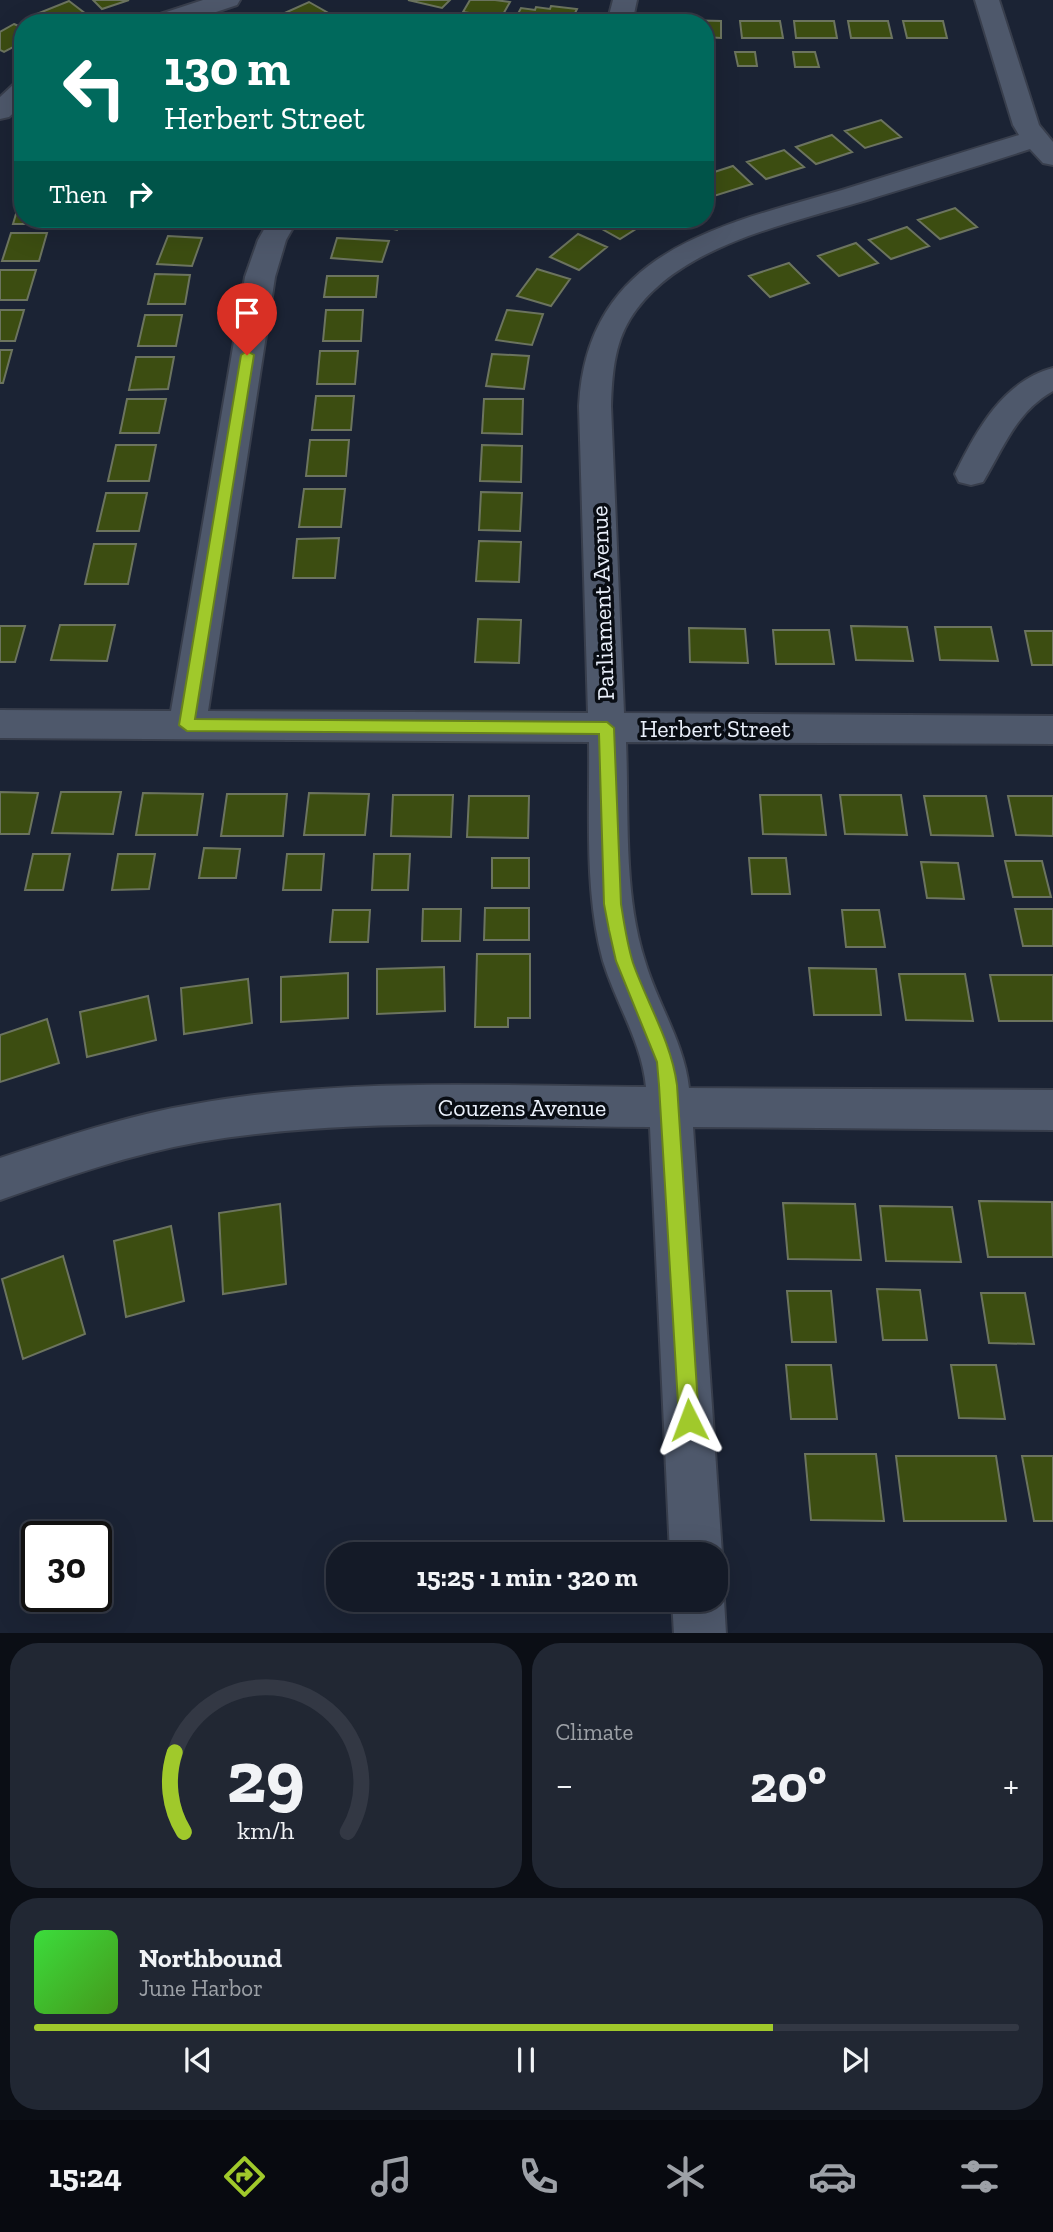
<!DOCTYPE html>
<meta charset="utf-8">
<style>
body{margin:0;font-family:"Zilla Slab",serif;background:#212733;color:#f1f3f6;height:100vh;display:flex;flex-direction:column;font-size:26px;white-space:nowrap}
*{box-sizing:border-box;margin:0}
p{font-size:23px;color:#9da1a7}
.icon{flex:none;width:38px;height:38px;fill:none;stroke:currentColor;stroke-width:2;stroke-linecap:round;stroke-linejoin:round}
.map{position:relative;height:1633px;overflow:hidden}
.details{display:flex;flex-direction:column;gap:10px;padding:10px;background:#0b0e15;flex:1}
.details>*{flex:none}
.top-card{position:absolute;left:14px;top:14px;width:700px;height:214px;border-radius:28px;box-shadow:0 7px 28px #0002,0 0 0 2px #333844;background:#00695c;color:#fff;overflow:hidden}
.speed{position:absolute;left:21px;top:1521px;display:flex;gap:14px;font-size:35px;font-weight:700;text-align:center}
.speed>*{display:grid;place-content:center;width:91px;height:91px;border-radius:50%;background:#141a27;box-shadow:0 7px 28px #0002,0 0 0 2px #333844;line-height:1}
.speed .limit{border:4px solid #111;border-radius:10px;background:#fff;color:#111}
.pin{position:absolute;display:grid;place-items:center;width:60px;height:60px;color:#fff;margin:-72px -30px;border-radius:50% 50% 50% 0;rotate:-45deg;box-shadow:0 0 7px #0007}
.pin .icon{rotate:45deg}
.me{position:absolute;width:77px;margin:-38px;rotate:357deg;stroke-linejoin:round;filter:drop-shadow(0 0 5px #0008)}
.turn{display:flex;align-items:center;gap:24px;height:147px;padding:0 35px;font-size:32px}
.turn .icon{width:91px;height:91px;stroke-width:2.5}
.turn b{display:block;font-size:49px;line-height:60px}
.then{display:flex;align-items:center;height:66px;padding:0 35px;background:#0003;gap:14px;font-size:26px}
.big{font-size:52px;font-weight:700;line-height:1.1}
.details .tile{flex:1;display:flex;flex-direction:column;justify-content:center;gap:10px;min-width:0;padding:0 24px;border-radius:28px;background:#212733}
.details .dial{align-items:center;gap:0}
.dial svg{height:182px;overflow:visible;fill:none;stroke:#333844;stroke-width:7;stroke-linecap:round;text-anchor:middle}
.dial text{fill:#f1f3f6;stroke:none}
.song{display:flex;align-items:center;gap:21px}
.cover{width:84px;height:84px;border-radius:10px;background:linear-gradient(135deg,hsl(120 70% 55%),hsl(100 70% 35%))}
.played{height:7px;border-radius:4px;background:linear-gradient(90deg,#a0c92b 75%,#333844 75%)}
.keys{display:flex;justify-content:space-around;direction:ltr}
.heat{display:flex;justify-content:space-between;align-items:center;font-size:38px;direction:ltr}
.details .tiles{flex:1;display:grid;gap:10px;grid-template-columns:1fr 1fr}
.tile:last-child{grid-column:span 2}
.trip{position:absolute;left:326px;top:1542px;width:402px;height:70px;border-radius:28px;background:#141a27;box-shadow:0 7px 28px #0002,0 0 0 2px #333844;font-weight:700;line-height:70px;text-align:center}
.tab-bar{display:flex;height:112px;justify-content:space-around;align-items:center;background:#080a10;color:#9da1a7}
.tab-bar .icon{width:49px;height:49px}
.tab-bar .on{color:#a0c92b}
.tab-bar b{font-size:32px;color:#f1f3f6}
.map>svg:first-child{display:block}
.building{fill:#3c4d11;stroke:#6c745f;stroke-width:2}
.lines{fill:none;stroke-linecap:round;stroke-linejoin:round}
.minor-casing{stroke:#383e4c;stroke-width:4}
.minor{fill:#4e586b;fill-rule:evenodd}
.route{fill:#a0c92b;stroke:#68831c;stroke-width:2}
.labels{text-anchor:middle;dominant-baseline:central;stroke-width:7;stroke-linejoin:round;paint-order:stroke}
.street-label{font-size:24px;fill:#eaf0fb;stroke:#090d14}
</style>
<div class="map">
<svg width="1053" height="1634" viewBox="0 0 1053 1634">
<rect width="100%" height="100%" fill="#1b2334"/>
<!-- building -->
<path class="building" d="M93 0H129L102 9Z
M408 0H450L442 8Z
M470 0H495L510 2 501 18 463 12Z
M69 1 86 14 64 23H44L34 15Z
M309 2 330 14 311 23H289L278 16Z
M551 6 577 9 570 23 514 21 521 8 535 10 536 7 550 9Z
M681 20 721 21V38L705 37V23H681Z
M740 21H780L783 38H742Z
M794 21H834L837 38H796Z
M848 21H888L892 38H851Z
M903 21H943L947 38H907Z
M14 24 23 28V42L4 52 0 50V32Z
M735 52H755L757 66H738Z
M793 52H815L819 67H795Z
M881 120 901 137 865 148 845 131Z
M832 135 852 152 816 164 796 147Z
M784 150 804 167 766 179 747 162Z
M733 166 752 184 714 196 705 188V175Z
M21 197 23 219H50L49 224H13Z
M955 208 977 227 940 239 918 220Z
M176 219H212L207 226Z
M351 219H406L397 230Z
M601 219H649L650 220 620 239 593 224Z
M907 227 929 246 891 259 869 240Z
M11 233H47L39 261H2Z
M578 234 607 247 579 270 550 257Z
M168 236 202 238 192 266 157 264Z
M337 238 389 241 382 262 331 258Z
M856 243 878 263 839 276 818 256Z
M789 263 809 283 770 297 749 276Z
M537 269 570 279 551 306 517 296Z
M0 270H36L27 300H0Z
M155 274 190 275 185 304H148Z
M327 276H378L376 297H324Z
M0 310H24L15 341H0Z
M326 310H363L361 341H323Z
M507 310 543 314 532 345 496 340Z
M145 315H182L176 346H138Z
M0 350H12L3 383H0Z
M320 351H358L355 384H317Z
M492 354 529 356 524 389 486 386Z
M136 357H174L168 389 129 390Z
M316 396H354L351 430H312Z
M127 399H166L159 433H120Z
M484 399H523L522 434 482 433Z
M310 440H349L346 476H306Z
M116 445H156L149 481H108Z
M482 445 522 446 521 482 480 481Z
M304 489H345L341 527H299Z
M481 492 522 493 520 531 479 530Z
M106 493H147L139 531H97Z
M339 538 335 578H293L297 539Z
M479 541 521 542 519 582 476 581Z
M94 544H136L128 584H85Z
M478 619 521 620 519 663 475 662Z
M60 625H115L107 661 51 660Z
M0 626H25L15 662H0Z
M851 626 907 627 913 661 856 660Z
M935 627H991L998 661 940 660Z
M689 628 745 629 748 663 690 662Z
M773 630H829L834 664H776Z
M1025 631H1053V665H1032Z
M0 792 38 793 29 834H0Z
M61 792H121L113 834 52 833Z
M143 793 203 794 197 835H136Z
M309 793 369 794 365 835H304Z
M227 794H287L283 836H221Z
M393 795H453L451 837 391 836Z
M760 795H821L826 835 763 834Z
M840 795H901L907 835 845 834Z
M469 796H529L528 838 467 837Z
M924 796H986L993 836 931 835Z
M1008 796H1053V836L1016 835Z
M204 848 240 849 236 878H199Z
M33 854H70L63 890H25Z
M118 854H155L149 889 112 890Z
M287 854H324L321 890H283Z
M374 854H410L408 890H372Z
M492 858H529V888H492Z
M749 858H786L790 894H752Z
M1005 861H1042L1051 897H1013Z
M921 862 958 863 964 899 927 898Z
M485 908H529V940H484Z
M423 909H461L460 941H422Z
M1015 909H1053V946H1023Z
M333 910H370L368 942H330Z
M842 910H879L885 947H846Z
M477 954H530V1018H508V1027H475Z
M444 967 445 1011 377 1014V969Z
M809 968 876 969 881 1015H814Z
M348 973V1018L281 1022V977Z
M899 974H965L973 1021 906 1020Z
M990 975H1053V1021H999Z
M248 979 252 1023 184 1034 181 988Z
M148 996 156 1040 87 1057 80 1012Z
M47 1019 59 1063 0 1082V1035Z
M979 1201 1052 1202 1053 1257H988Z
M783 1203 855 1204 861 1260 788 1259Z
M280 1204 286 1284 223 1294 219 1213Z
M880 1206 952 1207 961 1262 886 1261Z
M171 1226 184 1301 126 1317 114 1241Z
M63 1256 85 1334 23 1359 2 1279Z
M877 1289 920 1290 927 1340H883Z
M787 1291H831L836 1342H792Z
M981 1293H1025L1034 1344 989 1343Z
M786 1365H831L837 1419H791Z
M951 1365H996L1005 1419 959 1418Z
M805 1454H876L884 1521 811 1520Z
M896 1456H996L1006 1521H904Z
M1022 1456H1053V1521H1034Z"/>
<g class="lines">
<defs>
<path id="minor" d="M203 0H240L237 5 183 23H145L148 18Z
M613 0H637L632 23H607Z
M975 0H999L1039 125 1053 142V165L1043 163 1030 149C978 166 925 182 873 198 794 223 677 243 630 319 614 345 612 376 611 406L624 713 1053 716V744L626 742C629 813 623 893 645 961 658 1005 684 1042 689 1088L1053 1090V1130L693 1127 722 1554 716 1568V1554H670L650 1127C499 1126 348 1117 199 1142 131 1154 65 1177 0 1200V1158C64 1137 128 1115 195 1104 343 1077 496 1086 646 1087 642 1042 616 1004 603 961 584 892 590 813 589 742L0 738V710L171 711 245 277 258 240 270 219H298L286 240 275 277 208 711 588 713 579 406C587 251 718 226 842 190 901 172 960 153 1019 135L1013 125Z
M23 82V104L9 117 0 119V97L14 84Z
M1053 368V391C1016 412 1004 447 983 482L971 485 959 482 955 474C976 431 1003 381 1053 368Z
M716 1582 724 1600 726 1634H674L672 1600H716Z"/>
</defs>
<!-- minor casing -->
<use href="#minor" class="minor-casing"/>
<!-- minor -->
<use href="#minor" class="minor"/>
</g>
<!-- route -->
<path class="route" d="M247 351 254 355 195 719 607 722 614 728 621 904C624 923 627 944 633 963 647 1003 671 1041 677 1085L699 1420 696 1427 689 1430 682 1427 679 1420 659 1085 657 1062 616 961 609 930 604 904 599 734 187 731 179 725 241 355Z"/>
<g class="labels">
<!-- street labels -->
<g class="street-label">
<text transform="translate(602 603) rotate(-92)">Parliament Avenue</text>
<text x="715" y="728">Herbert Street</text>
<text x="522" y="1107">Couzens Avenue</text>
</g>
</g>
</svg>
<div class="speed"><div class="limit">30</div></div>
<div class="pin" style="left:247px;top:355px;background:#d93025"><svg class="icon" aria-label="arrive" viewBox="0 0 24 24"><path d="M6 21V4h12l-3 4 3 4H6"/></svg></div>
<svg class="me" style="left:689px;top:1420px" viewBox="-20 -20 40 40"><path d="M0-17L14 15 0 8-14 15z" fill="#a0c92b" stroke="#fff" stroke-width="4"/></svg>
<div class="trip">15:25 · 1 min · 320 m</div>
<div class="top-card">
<div class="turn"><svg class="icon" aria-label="left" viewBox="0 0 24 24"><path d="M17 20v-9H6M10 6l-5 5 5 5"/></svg><div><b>130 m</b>Herbert Street</div></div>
<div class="then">Then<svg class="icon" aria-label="right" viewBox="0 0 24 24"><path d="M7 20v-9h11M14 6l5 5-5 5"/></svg></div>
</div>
</div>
<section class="details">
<div class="tiles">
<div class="tile dial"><svg viewBox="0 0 100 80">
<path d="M14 69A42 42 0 1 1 86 69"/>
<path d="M14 69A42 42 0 0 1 10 34" stroke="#a0c92b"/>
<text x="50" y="56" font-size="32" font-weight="700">29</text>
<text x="50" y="72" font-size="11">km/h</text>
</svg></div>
<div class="tile"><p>Climate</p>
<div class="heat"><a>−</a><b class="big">20°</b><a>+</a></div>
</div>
<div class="tile">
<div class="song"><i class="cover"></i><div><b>Northbound</b><p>June Harbor</p></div></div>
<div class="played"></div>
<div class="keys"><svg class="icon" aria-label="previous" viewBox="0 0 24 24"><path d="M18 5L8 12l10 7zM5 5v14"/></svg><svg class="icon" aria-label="pause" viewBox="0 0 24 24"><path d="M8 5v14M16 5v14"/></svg><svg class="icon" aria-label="next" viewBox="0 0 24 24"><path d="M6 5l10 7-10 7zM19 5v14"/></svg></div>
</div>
</div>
</section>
<nav class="tab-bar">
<b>15:24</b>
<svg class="icon on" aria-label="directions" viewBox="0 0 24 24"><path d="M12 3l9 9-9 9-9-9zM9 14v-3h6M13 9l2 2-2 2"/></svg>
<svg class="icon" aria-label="music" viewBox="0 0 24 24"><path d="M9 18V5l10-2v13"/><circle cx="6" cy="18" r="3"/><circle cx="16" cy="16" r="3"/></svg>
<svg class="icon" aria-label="phone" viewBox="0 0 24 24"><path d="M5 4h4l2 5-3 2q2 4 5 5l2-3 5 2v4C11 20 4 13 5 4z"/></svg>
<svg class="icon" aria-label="climate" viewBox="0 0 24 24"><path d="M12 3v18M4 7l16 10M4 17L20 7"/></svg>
<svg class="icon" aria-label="car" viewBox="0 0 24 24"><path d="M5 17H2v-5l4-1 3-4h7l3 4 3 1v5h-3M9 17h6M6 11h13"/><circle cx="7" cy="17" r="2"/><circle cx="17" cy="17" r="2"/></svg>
<svg class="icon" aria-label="filters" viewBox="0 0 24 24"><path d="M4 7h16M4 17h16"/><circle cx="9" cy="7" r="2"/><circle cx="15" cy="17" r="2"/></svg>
</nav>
